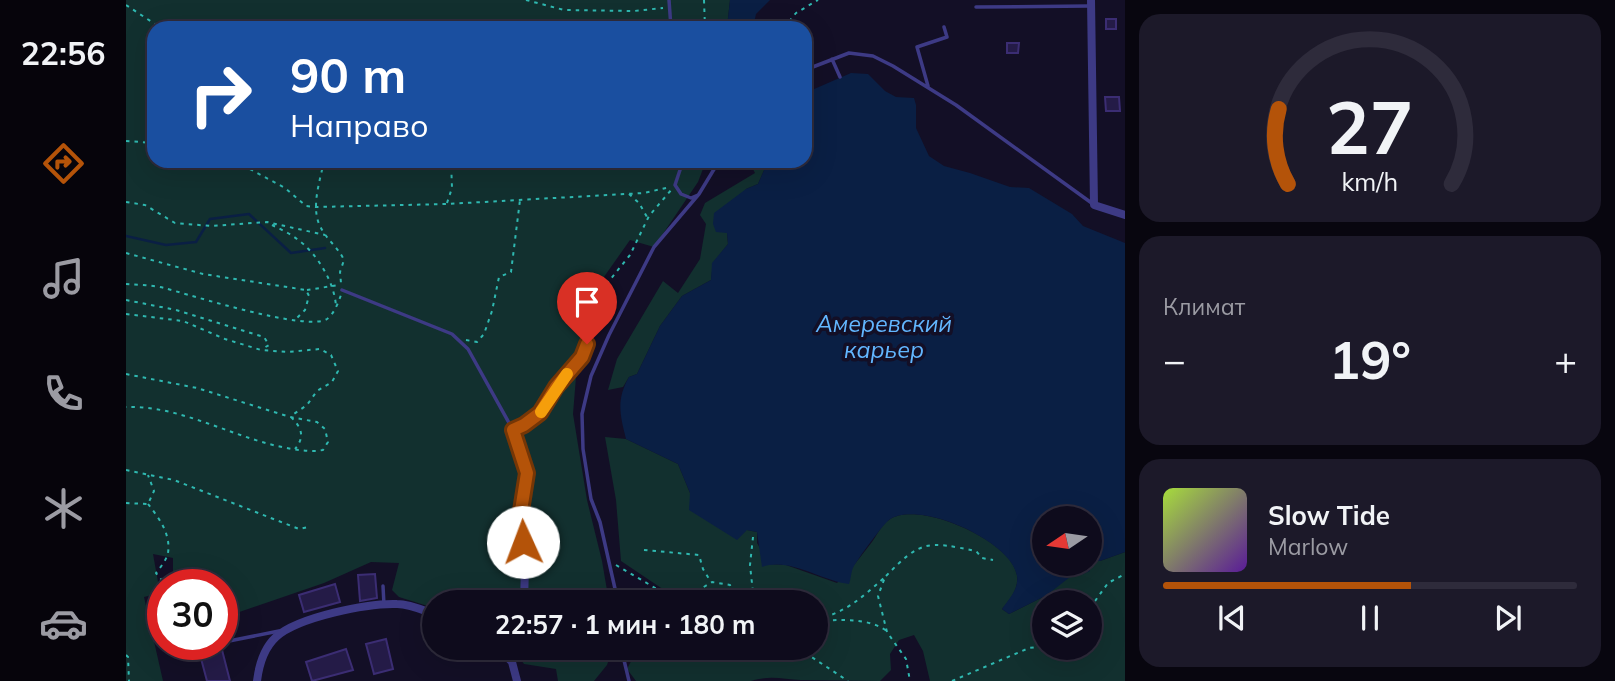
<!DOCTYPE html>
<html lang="ru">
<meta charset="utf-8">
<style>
body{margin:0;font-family:Mulish,sans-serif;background:#1c1929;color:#f1f3f6;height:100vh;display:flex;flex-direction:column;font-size:26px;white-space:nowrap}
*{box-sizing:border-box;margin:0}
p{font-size:23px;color:#9b9ba3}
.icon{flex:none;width:38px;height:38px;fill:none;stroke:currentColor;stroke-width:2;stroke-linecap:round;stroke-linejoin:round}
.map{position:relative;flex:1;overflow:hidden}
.side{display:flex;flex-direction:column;gap:14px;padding:14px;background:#08060f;width:490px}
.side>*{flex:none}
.banner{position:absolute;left:21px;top:21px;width:665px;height:147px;border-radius:21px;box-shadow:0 7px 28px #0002,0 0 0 2px #2e2b3b;background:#1a4fa0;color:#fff;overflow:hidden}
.needle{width:46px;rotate:257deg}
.fabs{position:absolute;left:906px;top:506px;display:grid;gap:14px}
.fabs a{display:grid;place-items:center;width:70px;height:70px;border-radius:50%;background:#0e0b1c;box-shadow:0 7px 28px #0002,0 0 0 2px #2e2b3b;font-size:35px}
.speed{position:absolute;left:21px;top:569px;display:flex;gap:14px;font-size:35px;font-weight:700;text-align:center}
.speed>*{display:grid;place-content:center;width:91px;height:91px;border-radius:50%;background:#0e0b1c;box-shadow:0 7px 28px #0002,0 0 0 2px #2e2b3b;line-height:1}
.speed .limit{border:10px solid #d22;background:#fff;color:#111}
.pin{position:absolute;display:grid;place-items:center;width:60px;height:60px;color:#fff;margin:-72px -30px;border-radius:50% 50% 50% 0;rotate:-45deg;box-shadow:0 0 7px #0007}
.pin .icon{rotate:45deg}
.me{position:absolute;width:77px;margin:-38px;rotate:358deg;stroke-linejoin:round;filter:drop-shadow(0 0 5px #0008)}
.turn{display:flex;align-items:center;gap:24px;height:147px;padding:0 28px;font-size:32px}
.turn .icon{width:91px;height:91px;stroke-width:2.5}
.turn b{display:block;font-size:49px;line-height:60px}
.big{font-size:52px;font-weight:700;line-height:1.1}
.side .widget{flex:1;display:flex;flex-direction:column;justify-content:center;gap:10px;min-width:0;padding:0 24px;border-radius:21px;background:#1c1929}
.side .dial{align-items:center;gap:0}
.dial svg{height:182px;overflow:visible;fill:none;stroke:#2e2b3b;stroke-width:7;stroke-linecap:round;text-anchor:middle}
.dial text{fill:#f1f3f6;stroke:none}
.song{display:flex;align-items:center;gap:21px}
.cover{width:84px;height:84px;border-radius:10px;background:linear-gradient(135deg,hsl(80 70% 55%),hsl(270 70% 35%))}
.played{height:7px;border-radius:4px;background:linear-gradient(90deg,#b45309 60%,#2e2b3b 60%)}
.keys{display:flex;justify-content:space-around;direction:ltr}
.heat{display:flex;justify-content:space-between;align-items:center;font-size:38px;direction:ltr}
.trip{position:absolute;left:296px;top:590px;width:406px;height:70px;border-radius:35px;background:#0e0b1c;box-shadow:0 7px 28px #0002,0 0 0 2px #2e2b3b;font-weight:700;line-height:70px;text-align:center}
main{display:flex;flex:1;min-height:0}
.tab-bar{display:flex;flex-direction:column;width:126px;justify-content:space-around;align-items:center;background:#06040b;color:#9b9ba3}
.tab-bar .icon{width:49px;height:49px}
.tab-bar .selected{color:#b45309}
.tab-bar b{font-size:32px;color:#f1f3f6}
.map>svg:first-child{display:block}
.green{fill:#12302f;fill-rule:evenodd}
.water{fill:#0a1f44}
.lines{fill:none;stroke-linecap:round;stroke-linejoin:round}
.stream{stroke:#0a1f44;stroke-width:2.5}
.building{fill:#241b47;stroke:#3b2d73;stroke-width:2}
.path{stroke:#2fb8b0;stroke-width:2;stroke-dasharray:3.5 5;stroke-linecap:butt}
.lane{stroke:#3d3a85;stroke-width:3.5}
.street{stroke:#3d3a85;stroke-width:8}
.route-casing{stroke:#753606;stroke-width:18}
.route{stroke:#b45309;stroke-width:12}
.slow{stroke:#f59e0b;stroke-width:12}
.labels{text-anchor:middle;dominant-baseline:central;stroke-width:7;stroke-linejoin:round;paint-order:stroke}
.water-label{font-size:23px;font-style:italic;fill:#62b6ff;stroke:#130f26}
</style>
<main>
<nav class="tab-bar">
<b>22:56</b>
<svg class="icon selected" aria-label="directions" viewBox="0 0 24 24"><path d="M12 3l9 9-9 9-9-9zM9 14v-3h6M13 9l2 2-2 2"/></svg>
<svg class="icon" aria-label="music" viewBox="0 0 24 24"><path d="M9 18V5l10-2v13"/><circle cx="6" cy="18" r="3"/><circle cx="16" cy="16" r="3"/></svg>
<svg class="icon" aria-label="phone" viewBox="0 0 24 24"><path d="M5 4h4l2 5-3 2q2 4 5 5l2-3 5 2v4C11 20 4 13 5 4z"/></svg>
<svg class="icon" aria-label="climate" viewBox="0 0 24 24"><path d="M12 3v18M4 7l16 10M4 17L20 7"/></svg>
<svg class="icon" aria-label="car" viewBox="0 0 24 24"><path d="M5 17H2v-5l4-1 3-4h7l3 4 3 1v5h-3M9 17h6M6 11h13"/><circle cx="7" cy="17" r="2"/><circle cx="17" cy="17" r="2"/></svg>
</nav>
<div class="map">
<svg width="999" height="681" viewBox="0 0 999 681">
<rect width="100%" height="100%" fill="#130f26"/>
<!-- green -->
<path class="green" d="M0 0H604L601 28H28V161H580L572 182 528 247 504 240 473 284 460 331 445 362 431 382 441 376 450 377 447 414 461 500 476 561 483 602H308V608L273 597 266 590 273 563 245 562 198 583 96 618V584H47V558L27 554 34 593 18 597 37 681H0Z
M623 161H639V168L632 184 620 189 601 233 602 244 587 263 585 280 556 296 534 326 511 374 503 377 497 387 482 390 491 359 537 281 552 293 574 259 580 224 574 215 579 203 629 173Z
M479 437 500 439 552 464 564 493 621 530 631 532V543L643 564 660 565 711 583C725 570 735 556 746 542 751 535 756 524 763 520 791 499 886 541 891 575 893 589 884 599 876 609L883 614 921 595 944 569 964 571 962 564H964V559L974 561 999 552V681H804L797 651 788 635 773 640 764 654 765 670 754 681C728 681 701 680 675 680 657 679 643 675 625 681H510L501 669 512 648H690V602H546L550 598 495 561 490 500ZM919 602H964V648H919Z
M24 601H37V635H35Z
M380 648H487L481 665 468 681H432L430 669 398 664 389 652Z"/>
<!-- water -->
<path class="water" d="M604 0H644L630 14 627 28H601Z
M725 73 742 74 759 91 770 97 788 98 790 105V128L803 156 818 166 844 173 884 187 903 188 946 214 957 226 999 243V552L974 561 964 559V518H919V564H962L964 571 955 575 944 569V577L921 595 883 614 876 609C883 599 893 589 891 576 886 541 792 499 763 520 758 523 730 561 727 568 725 572 725 579 723 584 695 581 664 557 636 567L631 532 621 530 611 540 563 510 564 493 552 464 500 439C494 415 490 400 503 377L511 374 534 326 556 296 585 280 586 263 602 244 601 233 590 232 587 224 588 213 620 189 632 184 639 168V161H679V93Z"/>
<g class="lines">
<!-- stream -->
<path class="stream" d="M0 236 40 245 70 242 84 219 123 214 165 253 199 248"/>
</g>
<!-- building -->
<path class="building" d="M980 19H990V29H980Z
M881 43H893L892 53H881Z
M979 97H993L994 111H980Z
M249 574 251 598 234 601 232 575Z
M209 584 214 602 178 612 173 595Z
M260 639 267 669 248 674 240 644Z
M95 646 104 681H81L73 651Z
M220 649 227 670 186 681 180 662Z"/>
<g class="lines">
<!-- path -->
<path class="path" d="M400 0 438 10 508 11 537 8
M578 0 579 28
M0 5 35 28
M658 28 670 13 692 0
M0 141 28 143
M109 161 159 188 180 206 190 207 321 204 518 193 544 187
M198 161C194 181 184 209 195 228 201 240 212 247 218 260L214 272 215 283
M503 194 513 203 521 217
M0 202 19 205 49 223 85 226 141 222 199 235
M321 203 326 188 325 161
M146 225C154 229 163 233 171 239 191 253 209 283 210 307
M0 253 77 274 180 290 183 296 179 310 170 319
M0 284C12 285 26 285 38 288 65 295 181 332 201 319 208 314 212 303 215 295
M181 290 213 285
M0 300 50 310 138 337 143 345 136 349
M0 314 57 321 99 339 135 350 161 352 194 349 205 355 212 371 206 382 191 391 181 405 165 416
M468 324 475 291 504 255 523 216 546 189
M340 340 351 342 358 334 366 311 373 277 385 272 394 200
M0 374 71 388 164 417 191 422 199 429 202 442 197 450 191 451C125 451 66 405 0 407
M165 417C176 428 179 437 169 449
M0 470 48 480 173 529 182 527
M0 503 22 504 28 491 22 475
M22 504C33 518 45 534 42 553 41 559 34 568 30 573L39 584
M627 537 624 565 628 602
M518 550 573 555 577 569 585 582
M490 565 553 602 586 582 604 585 607 597
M760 576C795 540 801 541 850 551L856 558 867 560
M964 608 982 583 999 574
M690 620C722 611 734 599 759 577L752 596 761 632 780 659 784 681
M690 621C713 620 741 617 761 631
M84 644H88
M672 648 722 681
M0 655 2 657 3 681
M826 681 903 648 919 646"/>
<!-- lane -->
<path class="lane" d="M543 0 545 28
M850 7 963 6
M706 59 714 77
M679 70 723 53 747 56 767 66 830 105 967 204
M802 86 791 47 821 37 818 27
M557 161 549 185 555 194 565 198 572 195
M216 290 326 334 342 349 387 430 398 425 414 413 430 387 456 357 467 330
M257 586 258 605
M492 602 474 522 465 499 457 449 456 414 465 376 483 335 528 247 573 194 593 161
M98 642 153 631
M498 648 497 656 503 681"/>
<!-- street -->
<path class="street" d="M965 0 968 205 999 215
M387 430 401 473 394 517 399 567 398 602
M372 648 386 662 391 681
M386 662 390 648
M131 681C133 665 138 648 150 637 172 617 242 603 271 604 283 604 297 610 308 614"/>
</g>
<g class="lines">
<defs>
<path id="route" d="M397 542 394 517 401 473 387 430 398 425 414 413 430 387 456 357 461 344"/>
</defs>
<!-- route casing -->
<use href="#route" class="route-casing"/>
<!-- route -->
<use href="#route" class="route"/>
<!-- slow -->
<path class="slow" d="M415 412 441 374"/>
</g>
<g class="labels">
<!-- water labels -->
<g class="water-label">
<text x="758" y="323">Амеревский<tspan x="758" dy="26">карьер</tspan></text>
</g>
</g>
</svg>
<div class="fabs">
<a><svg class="needle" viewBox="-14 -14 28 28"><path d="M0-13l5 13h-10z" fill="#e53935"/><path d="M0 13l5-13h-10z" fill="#9b9ba3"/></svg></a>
<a><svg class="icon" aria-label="layers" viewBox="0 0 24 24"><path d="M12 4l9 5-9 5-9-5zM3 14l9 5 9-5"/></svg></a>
</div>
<div class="speed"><div class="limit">30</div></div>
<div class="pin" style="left:461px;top:344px;background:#d93025"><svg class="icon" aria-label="arrive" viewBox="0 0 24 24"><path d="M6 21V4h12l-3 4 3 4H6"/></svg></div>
<svg class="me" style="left:397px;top:542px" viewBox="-20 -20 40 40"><circle r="19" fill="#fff"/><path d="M0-13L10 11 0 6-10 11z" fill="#b45309"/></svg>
<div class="trip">22:57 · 1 мин · 180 m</div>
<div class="banner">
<div class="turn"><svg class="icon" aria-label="right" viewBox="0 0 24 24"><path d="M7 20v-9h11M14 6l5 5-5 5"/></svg><div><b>90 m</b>Направо</div></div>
</div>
</div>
<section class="side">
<div class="widget dial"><svg viewBox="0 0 100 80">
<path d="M14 69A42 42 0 1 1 86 69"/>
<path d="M14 69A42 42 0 0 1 10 36" stroke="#b45309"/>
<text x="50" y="56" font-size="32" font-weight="700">27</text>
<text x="50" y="72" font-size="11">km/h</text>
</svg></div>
<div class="widget"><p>Климат</p>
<div class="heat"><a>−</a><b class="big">19°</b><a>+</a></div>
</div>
<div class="widget">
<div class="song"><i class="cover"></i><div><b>Slow Tide</b><p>Marlow</p></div></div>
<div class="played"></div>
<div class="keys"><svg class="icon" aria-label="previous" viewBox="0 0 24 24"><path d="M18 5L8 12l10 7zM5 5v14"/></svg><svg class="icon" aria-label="pause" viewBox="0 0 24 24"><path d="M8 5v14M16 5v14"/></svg><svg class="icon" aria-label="next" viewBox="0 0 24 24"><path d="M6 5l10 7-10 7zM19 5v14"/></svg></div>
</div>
</section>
</main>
